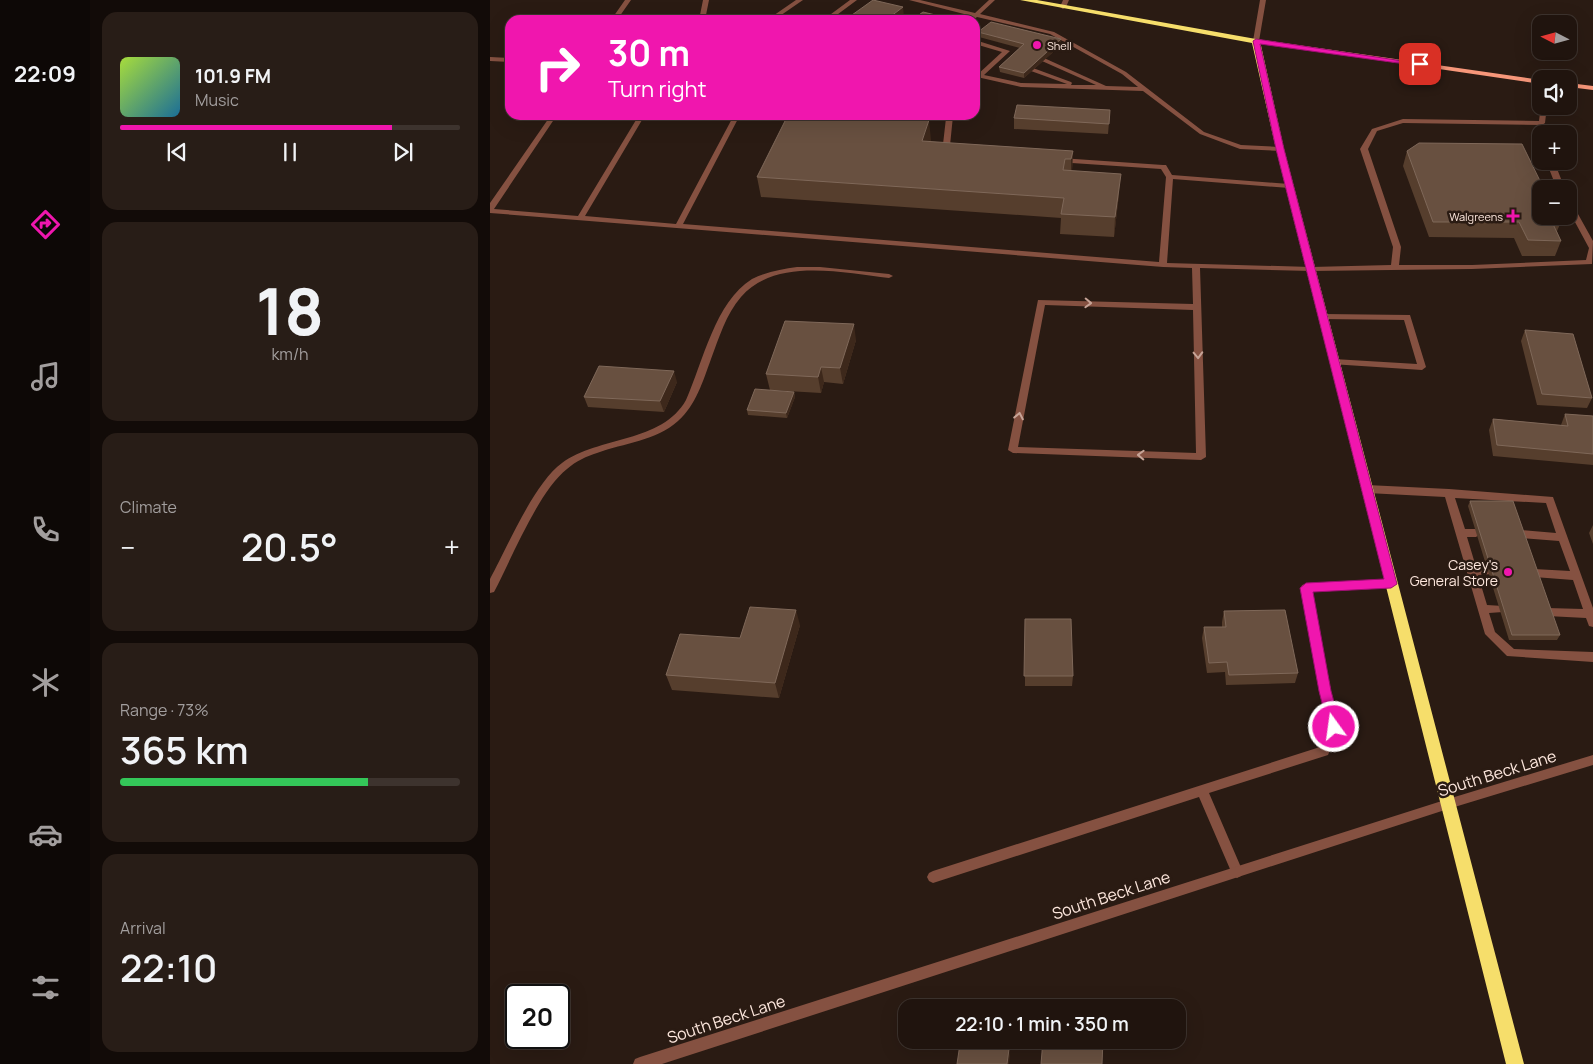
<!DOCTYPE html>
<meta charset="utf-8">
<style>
body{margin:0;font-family:Manrope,sans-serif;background:#281d17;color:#f1f3f6;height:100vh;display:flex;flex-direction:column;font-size:19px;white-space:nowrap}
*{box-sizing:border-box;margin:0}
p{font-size:16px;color:#a29e9e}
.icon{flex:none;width:28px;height:28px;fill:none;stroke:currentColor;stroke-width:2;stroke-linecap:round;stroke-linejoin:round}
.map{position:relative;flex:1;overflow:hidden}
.panel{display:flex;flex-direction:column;gap:12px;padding:12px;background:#120b08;width:400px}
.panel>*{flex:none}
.top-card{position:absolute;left:15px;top:15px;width:475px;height:105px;border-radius:15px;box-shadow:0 5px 20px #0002,0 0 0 1px #3d332e;background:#f016ae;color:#fff;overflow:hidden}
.needle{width:32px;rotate:276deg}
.buttons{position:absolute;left:1042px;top:15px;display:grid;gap:10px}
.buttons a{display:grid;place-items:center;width:45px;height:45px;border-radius:10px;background:#20140e;box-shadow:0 5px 20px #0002,0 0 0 1px #3d332e;font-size:25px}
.speed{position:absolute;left:15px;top:984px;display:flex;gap:10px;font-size:25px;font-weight:700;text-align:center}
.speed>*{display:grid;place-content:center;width:65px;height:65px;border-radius:50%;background:#20140e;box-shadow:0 5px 20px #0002,0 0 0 1px #3d332e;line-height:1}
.speed .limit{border:2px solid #111;border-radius:8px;background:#fff;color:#111}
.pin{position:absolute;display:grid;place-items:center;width:42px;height:42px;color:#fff;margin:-21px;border-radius:10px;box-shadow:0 2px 8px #0006}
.me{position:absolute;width:55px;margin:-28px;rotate:346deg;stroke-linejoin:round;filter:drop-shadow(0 0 4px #0008)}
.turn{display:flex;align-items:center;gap:18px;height:105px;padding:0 20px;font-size:22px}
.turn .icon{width:65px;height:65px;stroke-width:2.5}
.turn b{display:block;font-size:35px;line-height:42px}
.big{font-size:38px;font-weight:600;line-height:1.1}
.panel .widget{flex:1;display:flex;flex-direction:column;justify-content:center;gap:8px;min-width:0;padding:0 18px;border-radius:15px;background:#281d17}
.panel .dial{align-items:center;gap:0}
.dial b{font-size:65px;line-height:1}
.song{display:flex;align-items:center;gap:15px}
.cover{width:60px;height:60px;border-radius:8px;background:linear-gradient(135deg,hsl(80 70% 55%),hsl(200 70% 35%))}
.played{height:5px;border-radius:2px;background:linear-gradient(90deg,#f016ae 80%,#3d332e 80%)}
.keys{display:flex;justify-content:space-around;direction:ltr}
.heat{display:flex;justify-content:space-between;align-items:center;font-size:28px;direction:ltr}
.charge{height:8px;border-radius:4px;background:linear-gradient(90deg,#34c759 73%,#3d332e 0)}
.trip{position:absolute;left:408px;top:999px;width:288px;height:50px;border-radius:15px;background:#20140e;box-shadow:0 5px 20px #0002,0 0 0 1px #3d332e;font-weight:600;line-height:50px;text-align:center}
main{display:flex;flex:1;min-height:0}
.menu{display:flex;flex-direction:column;width:90px;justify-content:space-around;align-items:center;background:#0d0806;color:#a29e9e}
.menu .icon{width:35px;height:35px}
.menu .on{color:#f016ae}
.menu b{font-size:22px;color:#f1f3f6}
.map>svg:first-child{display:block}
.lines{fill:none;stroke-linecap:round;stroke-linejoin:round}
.lane{fill:#855141;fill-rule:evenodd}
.street{fill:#855141;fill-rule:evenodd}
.secondary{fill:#f7977a;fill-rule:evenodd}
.primary{fill:#f6de6b;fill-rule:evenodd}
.wall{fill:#563e2d}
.shaded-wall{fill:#3d281b}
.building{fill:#685040;stroke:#7f6859}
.oneway{stroke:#c7a497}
.route{fill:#f016ae;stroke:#9c0e71}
.poi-dot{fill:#f016ae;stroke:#2a1b13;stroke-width:2}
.labels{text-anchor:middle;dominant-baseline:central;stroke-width:5;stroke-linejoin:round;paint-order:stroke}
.far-poi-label{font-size:11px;fill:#fde7dd;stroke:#2a1b13;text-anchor:start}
.poi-label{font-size:14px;fill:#fde7dd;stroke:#2a1b13;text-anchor:end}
.near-street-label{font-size:16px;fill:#fde7dd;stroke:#2a1b13}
</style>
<main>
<nav class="menu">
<b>22:09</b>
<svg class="icon on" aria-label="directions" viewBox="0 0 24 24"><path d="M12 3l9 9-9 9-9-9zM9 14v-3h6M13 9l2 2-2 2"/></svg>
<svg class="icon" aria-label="music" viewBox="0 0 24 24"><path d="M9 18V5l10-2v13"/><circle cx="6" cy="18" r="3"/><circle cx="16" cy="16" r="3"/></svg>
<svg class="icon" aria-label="phone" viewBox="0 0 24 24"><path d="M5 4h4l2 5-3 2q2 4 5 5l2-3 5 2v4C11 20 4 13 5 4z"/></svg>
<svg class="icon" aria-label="climate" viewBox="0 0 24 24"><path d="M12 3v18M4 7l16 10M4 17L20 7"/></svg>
<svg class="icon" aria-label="car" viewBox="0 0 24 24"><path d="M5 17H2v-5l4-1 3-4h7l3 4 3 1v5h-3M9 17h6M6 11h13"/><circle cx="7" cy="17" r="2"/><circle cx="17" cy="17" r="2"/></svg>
<svg class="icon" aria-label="filters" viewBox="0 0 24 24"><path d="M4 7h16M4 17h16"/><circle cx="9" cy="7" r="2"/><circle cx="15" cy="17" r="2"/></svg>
</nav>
<section class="panel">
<div class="widget">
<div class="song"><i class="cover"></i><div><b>101.9 FM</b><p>Music</p></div></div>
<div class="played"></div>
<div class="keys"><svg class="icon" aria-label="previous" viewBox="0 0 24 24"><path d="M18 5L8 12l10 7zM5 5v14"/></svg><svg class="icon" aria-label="pause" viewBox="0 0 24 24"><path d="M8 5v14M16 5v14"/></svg><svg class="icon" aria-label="next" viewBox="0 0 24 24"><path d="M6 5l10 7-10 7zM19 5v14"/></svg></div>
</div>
<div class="widget dial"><b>18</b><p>km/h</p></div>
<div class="widget"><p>Climate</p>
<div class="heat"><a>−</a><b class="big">20.5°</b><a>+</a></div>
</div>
<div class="widget"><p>Range · 73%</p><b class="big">365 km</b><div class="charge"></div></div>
<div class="widget"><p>Arrival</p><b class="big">22:10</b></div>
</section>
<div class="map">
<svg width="1103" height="1064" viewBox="0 0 1103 1064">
<rect width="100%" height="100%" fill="#2a1b13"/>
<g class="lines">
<!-- lane -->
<path class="lane" d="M135 0H141L127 20H121Z
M213 0H219L215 20H209Z
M306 0H313L284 20H277Z
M360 0H367L340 20H333Z
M419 0H430L485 13 499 0H505L490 14 564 32 636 72 714 132 751 145 790 147 794 149 790 151 750 149 710 134 653 91 531 87 487 77V75L512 52 485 44V40L520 51 494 75 531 83 577 84 541 71 540 70 543 68 581 82 582 83 581 85H606L552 61 551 60 554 58 616 86 648 87 632 74 560 34 487 17 483 20 480 18 482 16Z
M573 0H579L576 7 573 9 570 7Z
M770 0H776L769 41 766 43 763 41Z
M0 57 20 58V62L0 61Z
M1051 105 1057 106 1055 123 1052 125 913 123 887 131 878 149 911 247 909 265H982L1096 260 1099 248 1079 211V203L1083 205 1103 241 1102 264 982 269 821 271 710 268 716 457 711 460 523 453 518 450 548 300 703 304 702 268 673 267 0 213V203L61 115H67L4 209 88 216 149 115H155L95 216 186 224 244 115H250L193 224 669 262 676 177 671 169 567 162 566 160 570 158 673 165H676L682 175 799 184 803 186 799 188 683 179 677 263 821 267 901 265 903 247 870 149 882 129 913 119 1049 121ZM555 305 703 310 706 453 528 447Z
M444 115 463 116 459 155 452 153 456 118 447 117Z
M1056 161H1064L1075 189H1067Z
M307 267H330L399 274 403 276 399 278C353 273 286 257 251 297 236 314 229 338 221 359 213 381 206 405 188 421 166 441 134 443 107 453 97 456 86 461 77 469 48 492 22 558 4 592L0 593V579C17 548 44 483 72 463 109 436 172 443 196 400 213 362 225 302 262 279 276 272 292 269 307 267Z
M834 314 920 315 936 367 932 370 841 364 840 362 844 359 927 364 914 320 831 319V315Z
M877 485 959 489 1063 497 1103 608V627L1099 626 1096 618 1057 616 1053 615 1052 612 1053 609 1057 608 1093 609 1083 580 1044 577 1040 576 1039 573 1040 570 1044 569 1080 571 1069 541 1030 538 1026 537 1025 534 1026 531 1030 530 1066 533 1056 503 965 498 975 529H986L991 533 986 537H977L986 567 1002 568 1003 571 1002 574 988 575 997 605 1013 606 1014 609 1013 612 999 613 1005 632 1024 649 1103 652V662L1017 656 995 634 955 497 877 493 872 489Z
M901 580 905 581 906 584 905 587 901 588 822 592 841 691 850 727 838 755 719 793 753 872 751 876 747 878 743 876 709 797 443 883 439 881 437 877 439 873 443 871 830 747 838 727 829 691 811 588 812 585 816 584Z"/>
<!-- street -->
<path class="street" d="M1103 755V765L958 809 172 1064H143L145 1059 150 1057 958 799Z"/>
<!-- secondary -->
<path class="secondary" d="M766 39 1051 80V84L764 42 763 41Z
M1079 83 1103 86V90L1079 87Z"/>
<!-- primary -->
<path class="primary" d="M530 0H547L766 39 770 41 794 149 1034 1064H1016L786 149 762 43Z"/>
</g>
<!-- wall -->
<path class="wall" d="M488 32 571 45 534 78 510 72 509 67 530 48 489 37Z
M620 110 618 134 524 129V118Z
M441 140 440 142 583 151 582 171 629 194 624 237 570 234 571 218 271 197 267 177Z
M917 151 1071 222 1067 231 1071 241 1065 256H1032L1024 238 939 237 913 166Z
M1035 330 1102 398 1097 408 1047 405 1031 341Z
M366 340 353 384 334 382 331 393 280 390 276 374Z
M187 382 174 412 98 407 94 397Z
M304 392 305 397 297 418 258 415 257 410Z
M1075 414 1103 416V465L1003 456 999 430 1003 419 1071 425Z
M980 501 1070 635 1067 640H1019L978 506Z
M1103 525V544L1099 533Z
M734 611 808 673 805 683 736 685 735 672 717 673 712 638 714 627H732V622Z
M535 619 583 676 582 686H535Z
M310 625 289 698 182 690 176 675 250 638Z"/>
<!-- shaded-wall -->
<path class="shaded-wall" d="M413 7 414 17 410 20H396Z
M571 39V45L534 78V73Z
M439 120 441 140 434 161 432 141Z
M583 151 582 170 581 179V159Z
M631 174 629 194 624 237 625 217Z
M364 324 366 340 353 384 350 368Z
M331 367 334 382 331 393 328 377Z
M184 371 187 382 174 412 170 401Z
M304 392 305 397 297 418 296 413Z
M306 610 310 625 289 698 285 683Z
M519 1049 520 1056 519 1064H517Z"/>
<!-- building -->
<path class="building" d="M383 0 413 7 396 20H355Z
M433 12 454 17 450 20H422Z
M501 22 571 39 534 73 509 67 534 44 488 32Z
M527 105 620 110 619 124 524 118Z
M298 115H359L439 120 432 141 583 151 581 159H575L573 170 631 174 625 217 571 214 574 198 267 177Z
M929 143 1032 144 1054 189H1051V216H1068L1071 222H1062L1071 241 1038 240 1029 222H943L917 151Z
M295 321 364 324 350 368 331 367 328 377 276 374Z
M1035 330 1083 334 1102 398 1052 394Z
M109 366 184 371 170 401 94 397Z
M265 389 304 392 296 413 257 410Z
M1075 414 1103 416V454L1007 445 1003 419 1078 426Z
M980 501H1023L1070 635H1022Z
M260 607 306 610 285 683 176 675 190 634 250 638Z
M795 610 808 673 739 675 737 662 719 663 714 627H736L734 611Z
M535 619H581L583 676H534Z
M553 1040H613L612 1064H551Z
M470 1044 519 1049 517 1064H467Z"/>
<!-- one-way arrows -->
<defs><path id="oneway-chevron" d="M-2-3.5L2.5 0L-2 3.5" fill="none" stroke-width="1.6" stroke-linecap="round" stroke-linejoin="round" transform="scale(1.25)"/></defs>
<g class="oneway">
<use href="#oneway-chevron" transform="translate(598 303) rotate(2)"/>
<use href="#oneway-chevron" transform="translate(708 355) rotate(88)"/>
<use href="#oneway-chevron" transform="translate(529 416) rotate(-79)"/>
<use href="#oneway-chevron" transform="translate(651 455) rotate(-178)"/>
</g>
<!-- route -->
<path class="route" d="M766 39 933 64 930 66 770 44 794 149 907 584 901 588 823 592 841 691 851 727 849 731H840L838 727 829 691 810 588 816 583 894 579 786 149 763 41Z"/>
<!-- markers -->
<g class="poi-dot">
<circle cx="547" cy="45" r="5"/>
<path d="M1020.5 208.5h5v5h5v5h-5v5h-5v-5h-5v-5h5z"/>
<circle cx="1018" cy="572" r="5"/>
</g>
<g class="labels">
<!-- far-poi labels -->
<g class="far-poi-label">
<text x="557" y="45">Shell</text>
<text x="1013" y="216" text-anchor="end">Walgreens</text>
</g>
<!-- poi labels -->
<g class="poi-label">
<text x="1008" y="564">Casey's<tspan x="1008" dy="16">General Store</tspan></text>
</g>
<!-- near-street labels -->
<g class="near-street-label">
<text transform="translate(1007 773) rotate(-17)">South Beck Lane</text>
<text transform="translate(621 895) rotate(-18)">South Beck Lane</text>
<text transform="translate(236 1019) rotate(-18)">South Beck Lane</text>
</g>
</g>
</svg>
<div class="buttons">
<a><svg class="needle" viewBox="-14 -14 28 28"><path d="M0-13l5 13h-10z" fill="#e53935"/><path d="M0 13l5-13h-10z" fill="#a29e9e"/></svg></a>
<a><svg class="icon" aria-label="sound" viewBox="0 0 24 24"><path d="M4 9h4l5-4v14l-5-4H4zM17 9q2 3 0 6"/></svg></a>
<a>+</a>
<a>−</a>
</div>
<div class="speed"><div class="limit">20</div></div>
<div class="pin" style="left:930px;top:64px;background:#d93025"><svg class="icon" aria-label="arrive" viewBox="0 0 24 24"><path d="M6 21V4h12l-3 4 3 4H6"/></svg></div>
<svg class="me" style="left:844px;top:727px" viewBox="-20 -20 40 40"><circle r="17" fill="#f016ae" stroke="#fff" stroke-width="3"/><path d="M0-11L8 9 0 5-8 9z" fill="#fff"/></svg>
<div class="trip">22:10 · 1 min · 350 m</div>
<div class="top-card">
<div class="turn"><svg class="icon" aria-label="right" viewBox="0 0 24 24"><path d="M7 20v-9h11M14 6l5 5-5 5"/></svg><div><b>30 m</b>Turn right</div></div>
</div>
</div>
</main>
